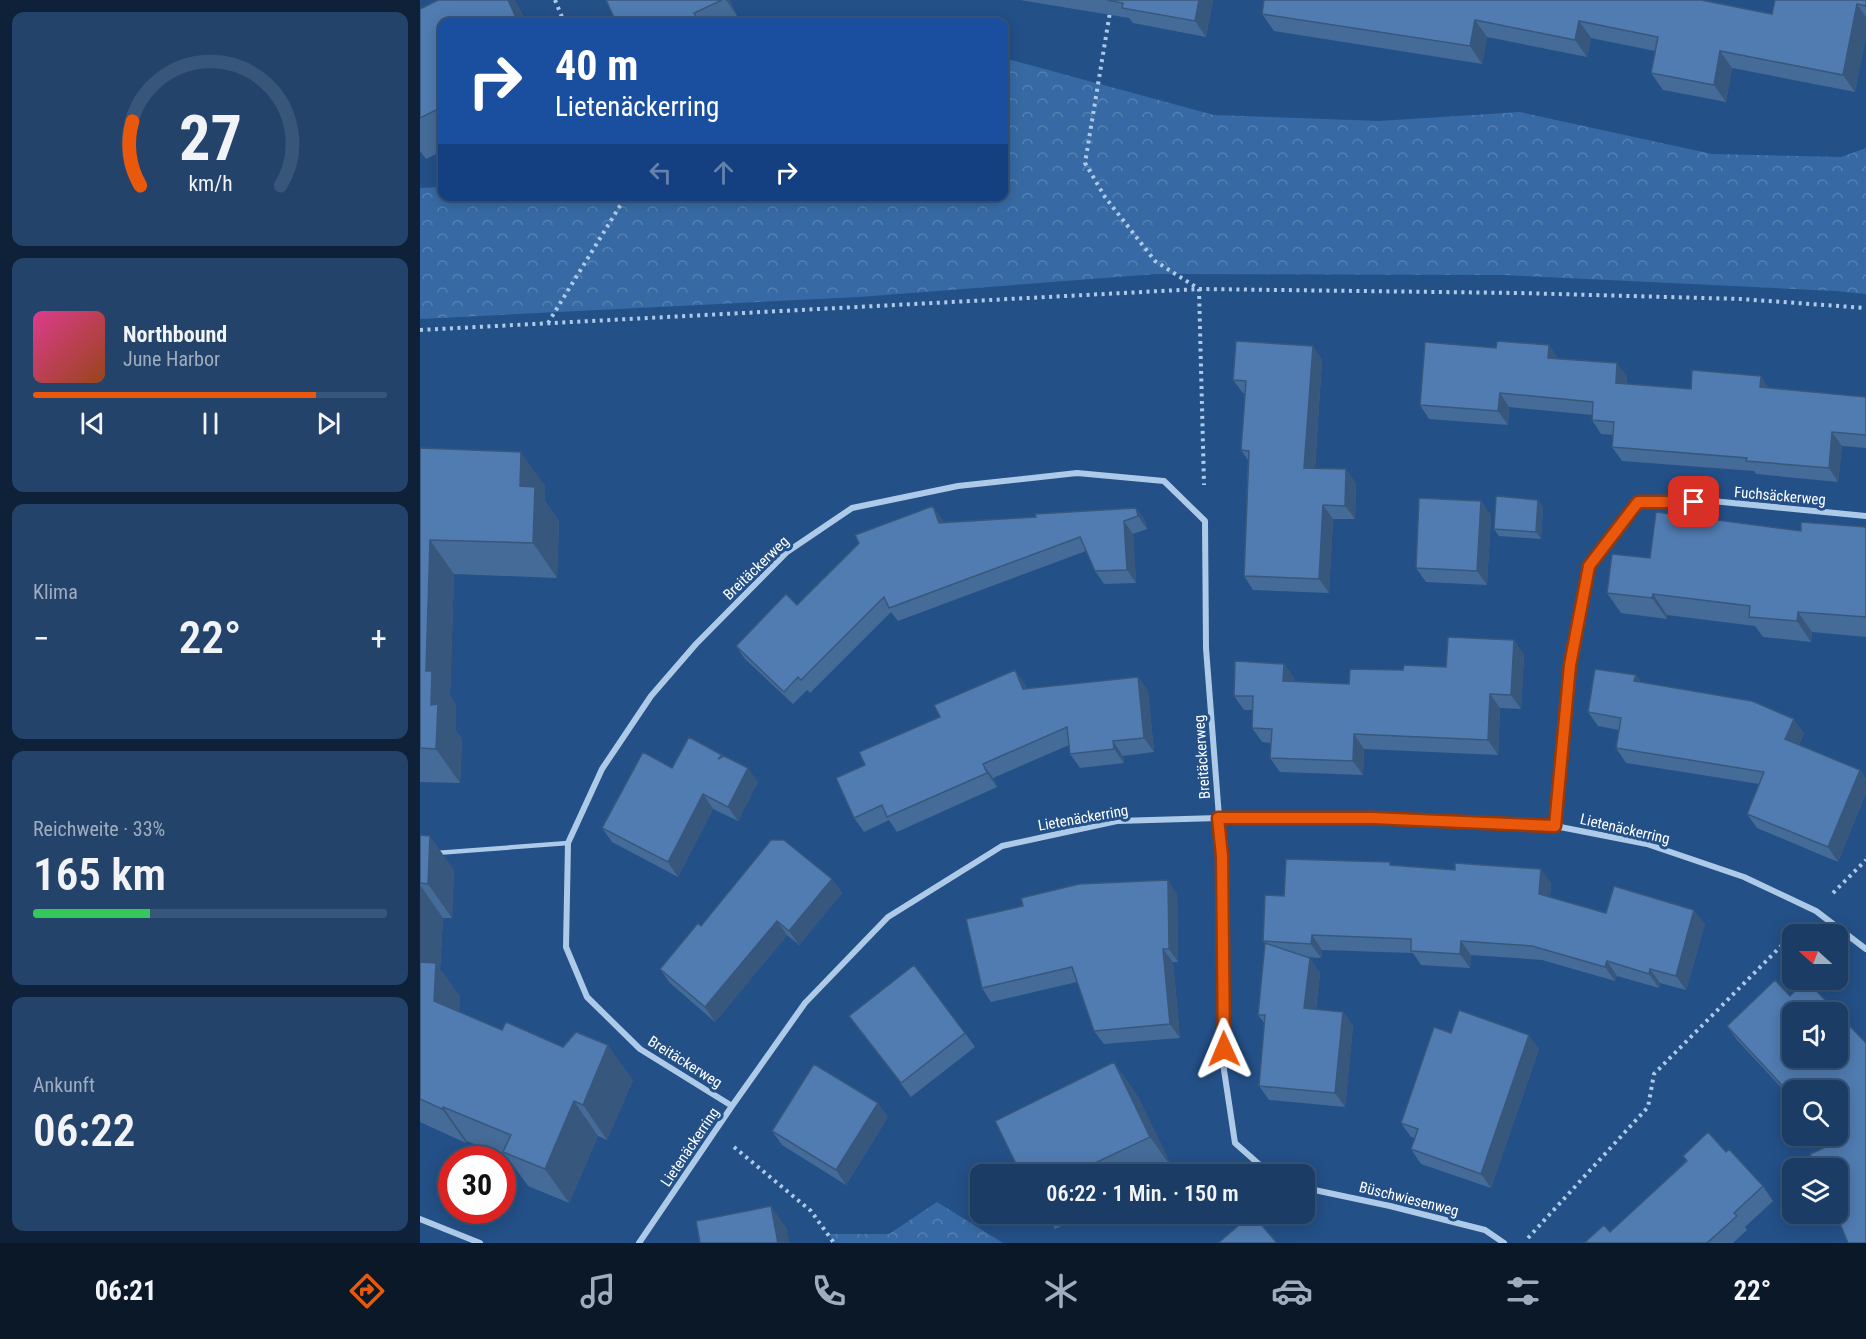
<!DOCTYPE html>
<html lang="de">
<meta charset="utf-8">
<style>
body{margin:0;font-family:"Roboto Condensed",sans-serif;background:#23436b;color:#f1f3f6;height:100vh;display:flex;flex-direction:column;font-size:22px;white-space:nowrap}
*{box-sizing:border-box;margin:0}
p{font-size:20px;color:#9fadbf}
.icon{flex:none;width:33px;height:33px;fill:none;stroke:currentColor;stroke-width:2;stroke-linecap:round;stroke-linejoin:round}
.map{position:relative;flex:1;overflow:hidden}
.sheet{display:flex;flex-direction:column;gap:12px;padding:12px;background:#0e2138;width:420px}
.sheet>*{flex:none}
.banner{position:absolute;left:18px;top:18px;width:570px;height:183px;border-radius:12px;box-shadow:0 3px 15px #0003,0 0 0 2px #385679;background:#1a4fa0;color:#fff;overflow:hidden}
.needle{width:39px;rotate:291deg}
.fabs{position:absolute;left:1362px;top:924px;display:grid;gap:12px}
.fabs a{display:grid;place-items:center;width:66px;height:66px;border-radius:12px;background:#1a3c65;box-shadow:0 3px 15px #0003,0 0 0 2px #385679;font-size:30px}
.speed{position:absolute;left:18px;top:1146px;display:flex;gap:12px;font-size:30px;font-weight:700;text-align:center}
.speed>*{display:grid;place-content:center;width:78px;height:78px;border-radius:50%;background:#1a3c65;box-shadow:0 3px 15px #0003,0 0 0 2px #385679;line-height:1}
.speed .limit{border:9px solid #d22;background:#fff;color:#111}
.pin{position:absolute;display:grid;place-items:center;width:51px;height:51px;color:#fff;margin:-26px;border-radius:12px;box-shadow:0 3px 9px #0006}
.me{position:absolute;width:66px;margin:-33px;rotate:359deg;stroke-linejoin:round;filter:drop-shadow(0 0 4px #0008)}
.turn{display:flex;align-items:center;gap:21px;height:126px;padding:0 18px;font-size:27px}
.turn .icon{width:78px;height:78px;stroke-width:2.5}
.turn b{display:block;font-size:42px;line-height:51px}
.lanes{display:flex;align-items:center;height:57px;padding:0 18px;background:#0003;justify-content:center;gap:30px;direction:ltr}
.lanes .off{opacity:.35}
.big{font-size:45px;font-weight:600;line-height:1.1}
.sheet .tile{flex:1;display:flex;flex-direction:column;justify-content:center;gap:9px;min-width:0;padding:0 21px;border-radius:12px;background:#23436b}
.sheet .dial{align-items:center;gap:0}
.dial svg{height:156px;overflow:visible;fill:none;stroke:#385679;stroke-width:7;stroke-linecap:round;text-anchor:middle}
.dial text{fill:#f1f3f6;stroke:none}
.song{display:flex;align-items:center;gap:18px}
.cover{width:72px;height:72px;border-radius:9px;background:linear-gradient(135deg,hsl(330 70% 55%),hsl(20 70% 35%))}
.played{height:6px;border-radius:3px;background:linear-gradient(90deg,#ea580c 80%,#385679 80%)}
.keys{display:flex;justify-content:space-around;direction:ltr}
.heat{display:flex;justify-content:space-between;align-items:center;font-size:33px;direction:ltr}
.charge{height:9px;border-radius:4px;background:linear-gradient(90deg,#34c759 33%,#385679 0)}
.trip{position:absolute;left:550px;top:1164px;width:345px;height:60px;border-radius:12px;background:#1a3c65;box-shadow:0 3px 15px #0003,0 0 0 2px #385679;font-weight:600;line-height:60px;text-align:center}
.tab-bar{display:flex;height:96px;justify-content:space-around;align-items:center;background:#0a1828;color:#9fadbf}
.tab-bar .icon{width:42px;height:42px}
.tab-bar .active{color:#ea580c}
.tab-bar b{font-size:27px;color:#f1f3f6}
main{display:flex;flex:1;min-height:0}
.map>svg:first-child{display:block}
.forest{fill:url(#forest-crowns)}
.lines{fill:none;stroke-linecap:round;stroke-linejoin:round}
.path{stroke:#aecae9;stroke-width:4;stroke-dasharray:3 4.5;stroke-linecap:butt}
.service{stroke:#aecae9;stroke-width:4.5}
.minor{stroke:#aecae9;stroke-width:6}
.wall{fill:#456b98}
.shaded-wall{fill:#38577c}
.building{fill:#507cb1;stroke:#38577c;stroke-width:1.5;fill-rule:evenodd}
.route-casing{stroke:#983908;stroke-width:15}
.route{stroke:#ea580c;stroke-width:10}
.labels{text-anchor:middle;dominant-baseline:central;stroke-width:6;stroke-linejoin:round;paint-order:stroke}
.street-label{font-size:15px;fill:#fff;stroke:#235087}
</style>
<main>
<section class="sheet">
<div class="tile dial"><svg viewBox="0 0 100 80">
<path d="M14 69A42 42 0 1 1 86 69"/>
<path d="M14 69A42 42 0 0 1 10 36" stroke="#ea580c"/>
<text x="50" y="56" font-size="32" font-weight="700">27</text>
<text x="50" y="72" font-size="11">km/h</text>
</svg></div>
<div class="tile">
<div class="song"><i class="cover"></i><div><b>Northbound</b><p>June Harbor</p></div></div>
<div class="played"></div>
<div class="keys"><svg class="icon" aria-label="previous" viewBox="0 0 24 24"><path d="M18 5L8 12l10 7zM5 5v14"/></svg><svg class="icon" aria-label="pause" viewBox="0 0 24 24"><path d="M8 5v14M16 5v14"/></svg><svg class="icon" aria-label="next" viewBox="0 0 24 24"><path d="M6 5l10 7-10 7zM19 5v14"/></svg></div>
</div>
<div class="tile"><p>Klima</p>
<div class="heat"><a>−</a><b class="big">22°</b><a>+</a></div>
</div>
<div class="tile"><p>Reichweite · 33%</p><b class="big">165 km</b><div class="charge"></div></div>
<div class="tile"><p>Ankunft</p><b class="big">06:22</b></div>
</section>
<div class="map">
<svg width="1446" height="1243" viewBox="0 0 1446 1243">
<defs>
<pattern id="forest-crowns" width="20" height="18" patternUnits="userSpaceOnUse" patternTransform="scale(1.5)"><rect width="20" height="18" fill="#376aa4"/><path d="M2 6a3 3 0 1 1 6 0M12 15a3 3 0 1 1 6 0" fill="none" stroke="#5580b2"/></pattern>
</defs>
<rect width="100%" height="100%" fill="#235087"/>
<!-- forest -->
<path class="forest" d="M584 58 794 115 959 121 1100 112 1292 154 1421 157 1446 148V294L1416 291 1085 275 736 274 439 297 0 319V188L22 187V196H584Z
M517 1202 583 1243H414L409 1234H469Z"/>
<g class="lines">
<!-- path -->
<path class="path" d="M135 0 144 22
M692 0 665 163 685 197 735 261 779 289 784 485
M128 323 206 196
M0 330 779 289 1099 293 1321 299 1446 308
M1413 893 1446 860
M314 1147 391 1211 414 1243
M1108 1238 1228 1107 1234 1074 1372 935"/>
<!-- service -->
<path class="service" d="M16 853 148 843"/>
<!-- minor -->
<path class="minor" d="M1135 826 1150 665 1169 566 1218 503 1292 501 1446 516
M312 1106 220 1049 167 997 146 947 148 843 182 769 231 696 276 644 367 552 432 508 538 486 657 473 744 481 785 521 786 648 802 856 804 1070 815 1143 850 1174
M885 1188 970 1206 1065 1230 1084 1243
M0 1219 60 1243
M219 1243 312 1106 385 1003 468 917 582 846 697 821 798 818H952L1135 826 1227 844 1324 877 1396 911 1446 949"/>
</g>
<!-- wall -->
<path class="wall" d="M18 0H94L98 6 106 22H22V151L6 159 0 151V9Z
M186 0H310L317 16 303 22H196Z
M600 0H793L786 37 713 23 709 18Z
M844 0H1286L1287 2 1352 14 1446 0V36L1435 92 1312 68 1306 102 1243 90 1231 73 1235 51 1171 38 1167 57 1067 37 1062 64 854 31 842 14Z
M1129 345 1138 359 1207 376V384L1271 389 1350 388 1446 397V448L1422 446 1418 482 1336 474 1334 471 1202 461 1192 447 1193 435 1181 434 1172 420V415L1089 407 1088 425 1009 419 1000 405 1076 348Z
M902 359 895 468 936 483 935 519H913L909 593 833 590 824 576 828 460 821 450 825 394 823 393 813 380Z
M0 448 125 486V501L139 521 137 578 34 574 30 696 36 705V731L42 739 40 783 0 782Z
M1118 500 1123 507 1121 539 1079 536 1074 529Z
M1061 501 1071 516 1067 585 1006 582 996 568Z
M716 508 725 521 727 529 713 534 716 583 684 584 675 571 666 551 478 621 471 612 390 693 387 690 373 704 325 659 316 646 377 605 522 519 523 522 616 517Z
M1446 527V637L1392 632 1391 642 1343 637 1335 626 1247 615V619L1201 613 1187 593 1230 558 1381 531Z
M1104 654 1101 709 1080 708 1078 755 944 749 943 775 860 772 850 758 851 743 842 742 832 728V710H824L814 696 864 664 874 678V682L929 684 983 670 1026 667Z
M595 670 605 685 607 689 718 677 728 691 734 752 703 756 704 763 660 768 650 754 649 745 573 778 577 787 477 832 469 820 444 832 434 818 445 765Z
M1216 675 1221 682 1384 733 1379 745 1440 770 1446 779V793L1418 862 1337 828 1327 814 1339 784 1206 763 1196 748 1199 730 1178 726 1168 712Z
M302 755 338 782 318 821 293 809 258 877 192 842 182 828 252 768Z
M0 835 34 870 32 918H23L20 969 40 997 39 1012 82 1030 213 1080 187 1140 178 1136 149 1203 108 1186 88 1158 47 1141 46 1143 0 1122Z
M972 865 1131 883 1130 897 1186 913 1285 924 1266 990 1240 983 1239 988 1197 976 1195 981 1122 960 1051 955 1050 968 1001 965 993 953 902 950 901 958 887 957 900 973 896 1009 923 1012 933 1026 925 1107 849 1100 839 1086 845 1024 838 1015 845 943 843 941 864 896Z
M412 879 422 893 379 945 367 935 295 1022 250 983 240 969 281 926Z
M757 894 758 962H753L760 1038 684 1044 674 1031 657 982 571 1002 562 988Z
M1386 980 1446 1243 1414 1143 1407 1136H1418L1372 1090V1099L1317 1040 1307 1026 1370 996Z
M429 1016 545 1033 555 1047 491 1097 439 1030Z
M1031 1033 1119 1049 1071 1188 1001 1164 991 1149 995 1138 991 1137 981 1123Z
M694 1062 718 1097 754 1171 747 1174H601Z
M468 1117 426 1185 362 1145 352 1131Z
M1306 1152 1343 1186 1353 1201 1325 1227 1327 1230 1313 1243H1164L1190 1232 1266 1161 1263 1156Z
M624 1214H667L635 1229Z"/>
<!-- shaded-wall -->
<path class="shaded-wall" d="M88 0H94L98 6 106 22H98Z
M306 0H310L317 16Z
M779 0H793L786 37 775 21Z
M1437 4 1446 17V36L1435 92 1423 75Z
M1055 20 1067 37 1062 64 1050 46Z
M1159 21 1171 38 1167 57 1155 40Z
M1300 51 1312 68 1306 102 1294 85Z
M1129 345 1138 359 1128 358Z
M893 346 902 359 894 481 884 468Z
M1197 363 1207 376 1206 397 1196 383Z
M1341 376 1350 390 1340 387Z
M1080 393 1089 407 1088 425 1078 411Z
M1412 432 1422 446 1418 482 1409 468Z
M101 452 125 486V501L139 521 137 578 113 543 100 486Z
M926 469 936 483 935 519 925 506Z
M1118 500 1123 507 1121 539 1116 532Z
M1061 501 1071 516 1067 585 1057 571Z
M903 505 913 519 909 593 899 579Z
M513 506 522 519 528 535 519 523Z
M716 508 725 521 727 529 718 516Z
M704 521 713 534 716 583 707 570Z
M10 540 34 574 30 696 36 705V731L42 739 40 783 16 749 6 671Z
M1233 594 1247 615V619L1232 598Z
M1378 612 1392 632 1391 642 1377 621Z
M1094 640 1104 654 1101 709 1091 695Z
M864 664 874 678 873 696 863 681Z
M595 670 605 685 613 704 603 689Z
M1216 675 1226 690 1214 681Z
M718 677 728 691 734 752 724 738Z
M1070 694 1080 708 1078 755 1068 740Z
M1374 719 1384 733 1375 754 1365 739Z
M934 734 944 749 943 775 933 761Z
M693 741 703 756 704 763 694 749Z
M563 764 573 778 577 787 567 773Z
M328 768 338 782 318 821 308 807Z
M1440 770 1446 779V793L1418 862 1408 847Z
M283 794 293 809 258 877 248 862Z
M10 836 34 870 32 918 8 884Z
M1121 869 1131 883 1129 909 1119 894Z
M412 879 422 893 379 945 369 931Z
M748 880 757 894 758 962 749 949Z
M0 885 23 918 20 969 40 997 38 1036 14 1001 0 970Z
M1274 910 1285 924 1266 990 1256 976Z
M357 921 367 935 295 1022 285 1007Z
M892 935 902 950 901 958 891 944Z
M1041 941 1051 955 1050 968 1040 954Z
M743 949 753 962 760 1038 750 1024Z
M890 958 900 973 894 1022 884 1008Z
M1187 961 1197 976 1195 981 1185 967Z
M1230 969 1240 983 1239 988 1229 974Z
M923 1012 933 1026 925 1107 915 1093Z
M1109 1035 1119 1049 1071 1188 1061 1174Z
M188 1045 213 1080 187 1140 163 1105Z
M694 1062 718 1097 754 1171 730 1137Z
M154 1101 178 1136 149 1203 125 1169Z
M458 1103 468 1117 426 1185 416 1170Z
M23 1107 47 1141 46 1143 22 1109Z
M351 1206 367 1229 369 1243H358Z"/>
<!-- building -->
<path class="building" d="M18 0H88L98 22H22V111L20 108 0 118V9Z
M186 0H302L274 13 276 17 264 22H196Z
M687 0H779L775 21 702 8 703 3Z
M844 0H1281L1352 14 1355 0H1446V6L1437 4 1423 75 1300 51 1294 85 1231 73 1238 37 1159 21 1155 40 1055 20 1050 46 842 14Z
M816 341 893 346 884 468 926 469 925 506 903 505 899 579 824 576 829 451 821 450 826 381 813 380Z
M1077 341 1129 345 1128 358 1197 363 1196 383 1271 389 1272 370 1341 376 1340 387 1446 397V435L1412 432 1409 468 1326 461 1327 458 1192 447 1194 422 1172 420 1173 402 1080 393 1078 411 1000 405 1005 342 1076 348Z
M0 448 101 452 100 486 115 487 113 543 10 540 6 671H12L11 705 18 704 16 749 0 748Z
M1076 496 1118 500 1116 532 1074 529Z
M999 498 1061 501 1057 571 996 568Z
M513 506 519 523 616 517 615 514 716 508 718 516 704 521 707 570 675 571 660 537 469 608 464 597 381 680 378 677 364 692 316 646 366 594 377 605 439 543 435 535Z
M1236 512 1381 531V522L1446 527V617L1378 612 1377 621 1329 617 1330 606 1233 594 1232 598 1187 593 1192 554 1230 558Z
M1028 637 1094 640 1091 695 1070 694 1068 740 934 734 933 761 850 758 852 729 832 728 833 696H814L815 661 864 664 863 681 929 684 930 669 983 670 984 665 1026 667Z
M1175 669 1216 675 1214 681 1332 701 1374 719 1365 739 1440 770 1408 847 1327 814 1344 772 1196 748 1201 718 1168 712Z
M595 670 603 689 718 677 724 738 693 741 694 749 650 754 647 727 563 764 567 773 467 817 462 805 434 818 416 778 445 765 439 752 520 717 514 705Z
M269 737 302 755 298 759 304 756 328 768 308 807 283 794 248 862 182 828 223 752 252 768Z
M0 835 10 836 8 884 0 883Z
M351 840H364L412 879 369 931 357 921 285 1007 240 969 278 923 281 926Z
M866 859 970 862V865L1035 870V863L1121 869 1119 894 1186 913 1194 886 1274 910 1256 976 1230 969 1229 974 1187 961 1185 967 1112 946 1041 941 1040 954 991 951V939L892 935 891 944 843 941 845 895 864 896Z
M748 880 749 949H743L750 1024 674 1031 652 967 562 988 546 919 603 906 601 898 659 884Z
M845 943 890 958 884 1008 923 1012 915 1093 839 1086 845 1015H838Z
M0 962 16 963 14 1001 82 1030 86 1022 143 1047 156 1032 188 1045 163 1105 154 1101 125 1169 83 1152 91 1135 23 1107 22 1109 0 1099Z
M494 965 545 1033 481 1083 429 1016Z
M1355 980 1370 996 1386 980 1446 1043V1243H1428L1416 1214H1418V1168H1396L1390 1154 1417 1142 1410 1136H1418V1090H1372V1096L1307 1026ZM1372 1012H1418V1058H1372Z
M1039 1010 1109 1035 1061 1174 991 1149 998 1129 981 1123 1014 1027 1031 1033Z
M694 1062 730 1137 652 1174H601L575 1121Z
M394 1064 458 1103 416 1170 352 1131Z
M1288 1132 1306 1152 1309 1149 1343 1186 1314 1213 1317 1216 1287 1243H1164L1184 1225 1190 1232 1267 1161 1263 1156Z
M351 1206 358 1243H280L276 1221Z
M832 1214 857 1243H798Z"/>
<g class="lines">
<defs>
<path id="route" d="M804 1049 802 856 798 818H952L1135 826 1150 665 1169 566 1218 502H1274"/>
</defs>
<!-- route casing -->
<use href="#route" class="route-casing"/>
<!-- route -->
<use href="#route" class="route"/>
</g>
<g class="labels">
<!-- street labels -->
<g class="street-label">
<text transform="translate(1360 496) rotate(5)">Fuchsäckerweg</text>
<text transform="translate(336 568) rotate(-44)">Breitäckerweg</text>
<text transform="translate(782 757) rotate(-94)">Breitäckerweg</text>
<text transform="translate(663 818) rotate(-10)">Lietenäckerring</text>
<text transform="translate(1205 829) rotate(13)">Lietenäckerring</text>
<text transform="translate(265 1062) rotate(32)">Breitäckerweg</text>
<text transform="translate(270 1147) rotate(-56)">Lietenäckerring</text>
<text transform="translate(989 1199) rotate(14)">Büschwiesenweg</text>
</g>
</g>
</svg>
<div class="fabs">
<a><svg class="needle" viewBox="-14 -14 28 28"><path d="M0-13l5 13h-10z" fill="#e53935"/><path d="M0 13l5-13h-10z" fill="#9fadbf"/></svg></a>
<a><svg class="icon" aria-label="sound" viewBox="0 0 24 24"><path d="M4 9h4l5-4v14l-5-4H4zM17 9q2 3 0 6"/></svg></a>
<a><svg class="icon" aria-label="search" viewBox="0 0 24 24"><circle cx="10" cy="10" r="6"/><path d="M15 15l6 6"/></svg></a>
<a><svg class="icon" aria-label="layers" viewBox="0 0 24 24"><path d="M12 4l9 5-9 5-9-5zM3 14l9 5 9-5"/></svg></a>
</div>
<div class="speed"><div class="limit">30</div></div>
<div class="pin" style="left:1274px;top:502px;background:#d93025"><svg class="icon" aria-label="arrive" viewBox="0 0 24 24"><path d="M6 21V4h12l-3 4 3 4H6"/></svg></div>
<svg class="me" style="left:804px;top:1049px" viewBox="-20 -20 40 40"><path d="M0-17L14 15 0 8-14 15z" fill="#ea580c" stroke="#fff" stroke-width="4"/></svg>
<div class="trip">06:22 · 1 Min. · 150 m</div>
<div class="banner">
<div class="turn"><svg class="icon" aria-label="right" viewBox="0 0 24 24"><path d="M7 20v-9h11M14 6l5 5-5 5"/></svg><div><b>40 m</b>Lietenäckerring</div></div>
<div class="lanes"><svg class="icon off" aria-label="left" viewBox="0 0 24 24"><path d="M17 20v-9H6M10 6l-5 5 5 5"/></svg><svg class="icon off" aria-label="ahead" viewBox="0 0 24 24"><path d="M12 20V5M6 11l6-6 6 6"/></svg><svg class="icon" aria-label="right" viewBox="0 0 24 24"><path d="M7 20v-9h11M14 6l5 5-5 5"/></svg></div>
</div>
</div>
</main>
<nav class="tab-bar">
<b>06:21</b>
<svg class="icon active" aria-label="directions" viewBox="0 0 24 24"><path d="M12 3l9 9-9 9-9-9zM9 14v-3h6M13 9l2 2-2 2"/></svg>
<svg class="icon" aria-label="music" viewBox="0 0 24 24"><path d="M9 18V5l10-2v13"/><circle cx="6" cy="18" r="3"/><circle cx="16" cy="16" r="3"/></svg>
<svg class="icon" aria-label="phone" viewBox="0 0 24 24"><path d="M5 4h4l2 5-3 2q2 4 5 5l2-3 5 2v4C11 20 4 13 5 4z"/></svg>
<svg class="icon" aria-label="climate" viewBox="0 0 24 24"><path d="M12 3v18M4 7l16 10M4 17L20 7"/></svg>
<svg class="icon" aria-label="car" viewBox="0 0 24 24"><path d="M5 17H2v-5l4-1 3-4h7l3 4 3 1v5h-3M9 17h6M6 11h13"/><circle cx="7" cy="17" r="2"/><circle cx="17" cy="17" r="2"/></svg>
<svg class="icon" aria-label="filters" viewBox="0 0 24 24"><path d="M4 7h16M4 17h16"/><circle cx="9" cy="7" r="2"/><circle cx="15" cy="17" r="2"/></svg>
<b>22°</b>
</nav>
